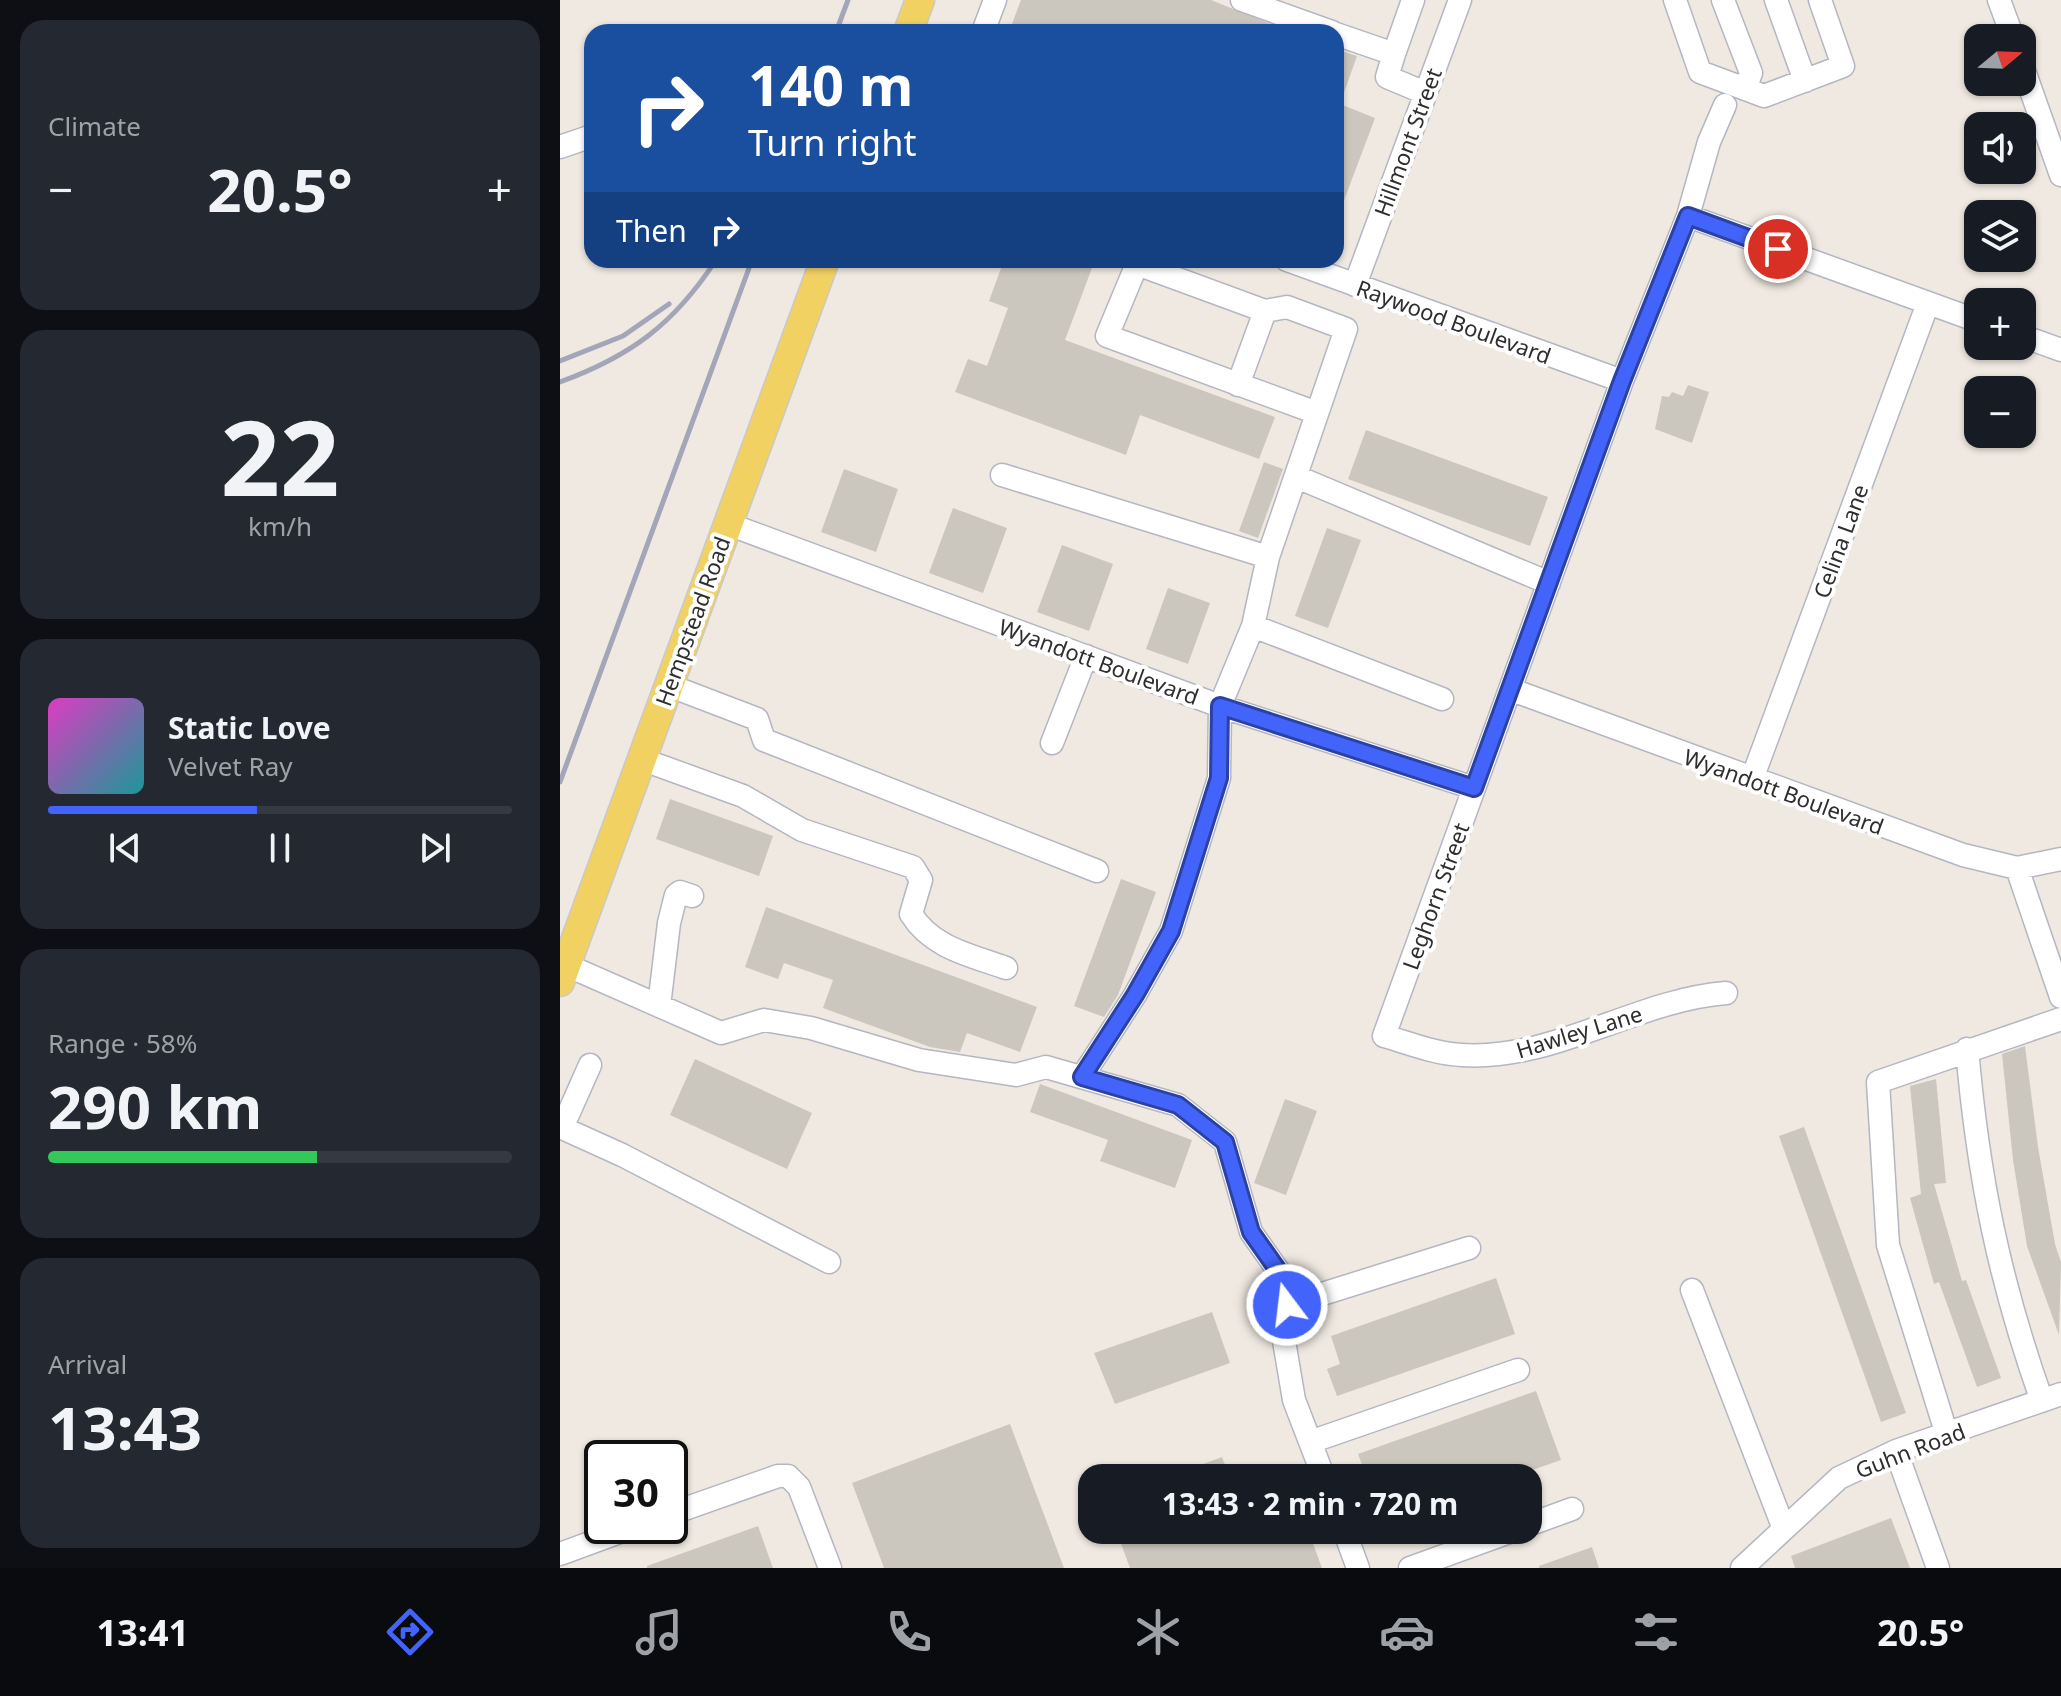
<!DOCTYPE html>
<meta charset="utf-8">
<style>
body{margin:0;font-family:"Noto Sans",sans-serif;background:#242831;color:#f1f3f6;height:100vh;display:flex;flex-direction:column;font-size:30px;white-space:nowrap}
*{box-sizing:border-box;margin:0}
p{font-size:26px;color:#9ea1a6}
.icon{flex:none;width:44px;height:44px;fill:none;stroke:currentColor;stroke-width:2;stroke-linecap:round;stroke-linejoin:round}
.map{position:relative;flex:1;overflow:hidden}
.panel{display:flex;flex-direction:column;gap:20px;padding:20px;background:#0d0f14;width:560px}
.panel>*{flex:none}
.banner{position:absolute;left:24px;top:24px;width:760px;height:244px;border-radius:24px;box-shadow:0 2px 6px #0004;background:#1a4fa0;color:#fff;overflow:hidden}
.needle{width:52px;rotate:71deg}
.buttons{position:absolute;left:1404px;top:24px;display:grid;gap:16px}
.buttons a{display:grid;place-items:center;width:72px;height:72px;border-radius:16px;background:#171b24;box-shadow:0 2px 6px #0004;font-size:40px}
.speed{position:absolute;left:24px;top:1440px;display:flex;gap:16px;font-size:40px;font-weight:700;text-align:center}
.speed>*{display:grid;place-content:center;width:104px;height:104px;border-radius:50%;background:#171b24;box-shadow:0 2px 6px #0004;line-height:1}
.speed .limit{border:4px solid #111;border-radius:12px;background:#fff;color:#111}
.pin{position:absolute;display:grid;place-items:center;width:68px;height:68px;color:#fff;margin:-34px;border:4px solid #fff;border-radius:50%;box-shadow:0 2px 8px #0007}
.me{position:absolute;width:88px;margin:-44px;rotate:345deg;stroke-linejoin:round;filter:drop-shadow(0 0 6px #0008)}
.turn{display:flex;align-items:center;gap:28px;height:168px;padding:0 32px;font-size:36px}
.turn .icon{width:104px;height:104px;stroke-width:2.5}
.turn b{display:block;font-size:56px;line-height:68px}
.then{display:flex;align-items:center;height:76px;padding:0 32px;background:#0003;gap:16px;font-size:30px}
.big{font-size:60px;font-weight:700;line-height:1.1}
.panel .card{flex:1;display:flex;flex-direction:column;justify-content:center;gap:12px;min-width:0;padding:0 28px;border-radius:24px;background:#242831}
.panel .dial{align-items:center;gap:0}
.dial b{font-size:104px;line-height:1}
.song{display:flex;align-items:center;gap:24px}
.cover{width:96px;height:96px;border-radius:12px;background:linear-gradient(135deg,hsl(310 70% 55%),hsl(180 70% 35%))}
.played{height:8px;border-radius:4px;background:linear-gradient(90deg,#4264fb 45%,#363941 45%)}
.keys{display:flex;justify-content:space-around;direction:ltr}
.heat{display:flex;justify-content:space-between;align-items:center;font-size:44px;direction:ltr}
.charge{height:12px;border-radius:6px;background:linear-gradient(90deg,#34c759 58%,#363941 0)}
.trip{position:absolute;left:518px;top:1464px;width:464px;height:80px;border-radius:24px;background:#171b24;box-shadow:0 2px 6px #0004;font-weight:700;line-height:80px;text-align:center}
.dock{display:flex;height:128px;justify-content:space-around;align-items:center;background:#090b0e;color:#9ea1a6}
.dock .icon{width:56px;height:56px}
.dock .current{color:#4264fb}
.dock b{font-size:36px;color:#f1f3f6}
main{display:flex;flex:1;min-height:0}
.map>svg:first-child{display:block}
.building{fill:#cbc7bf}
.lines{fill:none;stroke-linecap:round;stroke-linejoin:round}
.minor-casing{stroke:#b4b7c1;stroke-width:25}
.major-casing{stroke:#c9c9c9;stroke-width:31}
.minor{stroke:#fff;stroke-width:22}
.major{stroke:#f2d163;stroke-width:28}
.rail{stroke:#a3a6b8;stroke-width:5}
.route-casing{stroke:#2b41a3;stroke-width:20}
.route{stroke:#4264fb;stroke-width:14}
.labels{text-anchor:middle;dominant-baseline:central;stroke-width:8;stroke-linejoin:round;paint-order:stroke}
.street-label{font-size:22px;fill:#2e2e2e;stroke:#fff}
</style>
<main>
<section class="panel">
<div class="card"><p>Climate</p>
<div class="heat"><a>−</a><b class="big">20.5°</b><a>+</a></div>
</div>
<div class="card dial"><b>22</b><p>km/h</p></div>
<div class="card">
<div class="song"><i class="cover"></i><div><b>Static Love</b><p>Velvet Ray</p></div></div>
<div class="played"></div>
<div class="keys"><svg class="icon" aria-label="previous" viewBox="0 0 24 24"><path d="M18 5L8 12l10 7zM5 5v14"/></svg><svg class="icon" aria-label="pause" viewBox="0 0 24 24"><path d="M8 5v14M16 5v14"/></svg><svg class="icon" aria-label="next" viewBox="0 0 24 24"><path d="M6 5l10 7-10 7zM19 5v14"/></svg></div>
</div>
<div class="card"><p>Range · 58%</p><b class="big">290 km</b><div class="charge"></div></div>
<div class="card"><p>Arrival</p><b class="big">13:43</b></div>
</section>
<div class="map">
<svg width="1501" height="1568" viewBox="0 0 1501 1568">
<rect width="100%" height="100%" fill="#efe9e1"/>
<!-- building -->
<path class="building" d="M461 0H651L730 32H449Z
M776 49 797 56 780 104 815 118 777 219Z
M444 260H535L505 340 715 417 699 459 580 415 566 455 395 392 408 359 427 366 448 308 429 301Z
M1128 385 1149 392 1132 443 1095 429 1102 396 1109 397 1112 392 1123 396Z
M806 430 988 497 970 546 788 479Z
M704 462 723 469 698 538 679 531Z
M284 469 338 489 316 552 261 532Z
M393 508 447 528 423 593 369 573Z
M767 528 801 540 768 628 735 616Z
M502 545 553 564 529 631 477 612Z
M608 588 650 603 628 664 586 649Z
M110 799 213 836 199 876 96 839Z
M561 879 596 892 558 995 544 1017 514 1006Z
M206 907 477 1007 460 1052 407 1033 400 1052 370 1047 263 1008 273 980 224 963 218 979 185 967Z
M1465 1046 1478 1147 1495 1244 1501 1262 1499 1335 1467 1246 1453 1160 1442 1054Z
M135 1059 252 1113 227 1169 110 1115Z
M1376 1079 1386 1183 1374 1184 1402 1281 1406 1280 1441 1378 1417 1387 1379 1282 1374 1284 1350 1198 1361 1194 1350 1086Z
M480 1084 632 1140 615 1188 540 1161 548 1140 470 1112Z
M725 1099 757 1111 726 1195 694 1183Z
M1244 1127 1346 1413 1321 1422 1219 1136Z
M936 1278 955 1334 777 1396 767 1369 780 1364 771 1336Z
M652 1312 670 1363 555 1404 534 1353Z
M976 1391 1001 1460 950 1478H807L798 1454Z
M450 1424 504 1568H324L292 1483Z
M662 1457 670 1478H608V1477Z
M1331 1518 1350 1568H1235L1231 1556Z
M198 1526 213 1568H87V1566Z
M556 1530H748L762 1568H570Z
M1032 1547 1039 1568H979V1566Z"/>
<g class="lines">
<defs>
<path id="minor" d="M682 0 772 32
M1115 0 1140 72 1204 96 1283 66 1260 0
M1163 0 1191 73 1185 89
M1216 0 1245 81
M1439 0 1453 38
M423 32 435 0
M776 34 834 54 827 77 865 93
M834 54 853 0
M1462 65 1501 175
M1165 105 1149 142 1128 216 1062 381 824 1036C849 1043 876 1054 902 1055 994 1061 1076 1000 1166 993
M0 147 32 136
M1128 216 1418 321
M727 260 1062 381
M795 285 900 0
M1462 336 1501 350
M678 385 705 311
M442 475 708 557
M737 477 989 583
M168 524 660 706 914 788
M693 626 882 699
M108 685 197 719 204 740 537 871
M952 690 1403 855 1457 868 1501 859
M492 743 526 656
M81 759 183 796 242 830 353 867 361 880 351 914C372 948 410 955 446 968
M1192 779 1368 303
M1457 868 1501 997
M6 965 161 1033 204 1020 251 1028 359 1060 456 1075 486 1067 618 1105 665 1142 691 1232 729 1286 722 1329 734 1400 764 1478
M99 1006 109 923 116 895 120 892 132 896
M1407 1049C1418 1176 1439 1280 1482 1401
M522 1077 575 995 611 931 659 778 660 706 693 626 708 557 786 329 727 307 705 311 577 264 547 336 757 413
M0 1127 62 1155 269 1262
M2 1128 30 1065
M1132 1290 1224 1529
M727 1305 909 1248
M1387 1435 1328 1245 1318 1082 1501 1019
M750 1442 958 1370
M1336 1451 1378 1568
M110 1514 218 1476H228L239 1487 270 1568
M968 1525 1012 1509
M784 1530 798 1568
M0 1554 76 1526
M850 1568 955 1530
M1182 1568 1279 1478 1336 1451 1501 1394"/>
<path id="major" d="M348 32 360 0
M0 982 265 260"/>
</defs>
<!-- minor casing -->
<use href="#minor" class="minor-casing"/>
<!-- major casing -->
<use href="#major" class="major-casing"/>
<!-- minor -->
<use href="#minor" class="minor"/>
<!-- major -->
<use href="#major" class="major"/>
<!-- rail -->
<path class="rail" d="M276 32 288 0
M0 361 63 336 109 304
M0 382C71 356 114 324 156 260
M0 782 192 260"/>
</g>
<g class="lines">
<defs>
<path id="route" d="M727 1305 729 1286 691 1232 665 1142 618 1105 522 1077 575 995 611 931 659 778 660 706 914 788 1062 381 1128 216 1218 249"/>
</defs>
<!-- route casing -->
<use href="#route" class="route-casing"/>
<!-- route -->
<use href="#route" class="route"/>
</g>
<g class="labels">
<!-- street labels -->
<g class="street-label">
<text transform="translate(847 142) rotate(-70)">Hillmont Street</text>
<text transform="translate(894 321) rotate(20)">Raywood Boulevard</text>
<text transform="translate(1280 541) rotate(-70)">Celina Lane</text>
<text transform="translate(132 621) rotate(-70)">Hempstead Road</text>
<text transform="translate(539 661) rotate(20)">Wyandott Boulevard</text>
<text transform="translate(1224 791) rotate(20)">Wyandott Boulevard</text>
<text transform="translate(875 896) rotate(-70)">Leghorn Street</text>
<text transform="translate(1019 1031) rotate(-17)">Hawley Lane</text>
<text transform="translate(1350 1450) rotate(-21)">Guhn Road</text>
</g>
</g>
</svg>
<div class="buttons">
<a><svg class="needle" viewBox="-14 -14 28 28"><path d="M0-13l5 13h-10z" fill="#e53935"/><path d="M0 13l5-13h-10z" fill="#9ea1a6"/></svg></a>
<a><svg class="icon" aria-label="sound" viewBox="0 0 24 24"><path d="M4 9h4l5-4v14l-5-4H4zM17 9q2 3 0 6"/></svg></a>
<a><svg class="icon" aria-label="layers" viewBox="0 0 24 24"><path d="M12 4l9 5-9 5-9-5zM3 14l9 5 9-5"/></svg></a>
<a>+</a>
<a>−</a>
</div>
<div class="speed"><div class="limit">30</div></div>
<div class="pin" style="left:1218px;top:249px;background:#d93025"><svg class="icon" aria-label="arrive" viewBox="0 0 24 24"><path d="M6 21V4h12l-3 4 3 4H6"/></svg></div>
<svg class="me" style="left:727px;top:1305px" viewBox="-20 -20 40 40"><circle r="17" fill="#4264fb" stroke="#fff" stroke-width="3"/><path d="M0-11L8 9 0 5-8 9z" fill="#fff"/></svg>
<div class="trip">13:43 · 2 min · 720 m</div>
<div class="banner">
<div class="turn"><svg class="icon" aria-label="right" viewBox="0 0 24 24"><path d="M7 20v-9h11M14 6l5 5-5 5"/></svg><div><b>140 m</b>Turn right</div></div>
<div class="then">Then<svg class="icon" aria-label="right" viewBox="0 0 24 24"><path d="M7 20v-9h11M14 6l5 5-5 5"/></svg></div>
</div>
</div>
</main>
<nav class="dock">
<b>13:41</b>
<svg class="icon current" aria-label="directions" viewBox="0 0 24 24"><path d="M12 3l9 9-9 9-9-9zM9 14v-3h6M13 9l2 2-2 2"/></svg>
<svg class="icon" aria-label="music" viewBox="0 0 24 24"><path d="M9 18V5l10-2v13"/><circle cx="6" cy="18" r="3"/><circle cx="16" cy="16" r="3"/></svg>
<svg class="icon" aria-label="phone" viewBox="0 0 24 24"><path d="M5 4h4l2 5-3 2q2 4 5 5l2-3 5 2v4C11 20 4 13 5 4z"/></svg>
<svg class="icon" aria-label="climate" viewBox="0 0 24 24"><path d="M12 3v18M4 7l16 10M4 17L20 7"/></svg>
<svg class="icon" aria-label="car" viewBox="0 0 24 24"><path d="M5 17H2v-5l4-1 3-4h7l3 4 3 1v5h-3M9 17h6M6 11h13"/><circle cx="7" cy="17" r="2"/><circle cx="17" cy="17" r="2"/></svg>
<svg class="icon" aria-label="filters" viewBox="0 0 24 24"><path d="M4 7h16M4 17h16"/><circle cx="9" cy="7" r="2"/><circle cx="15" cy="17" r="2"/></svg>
<b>20.5°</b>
</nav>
